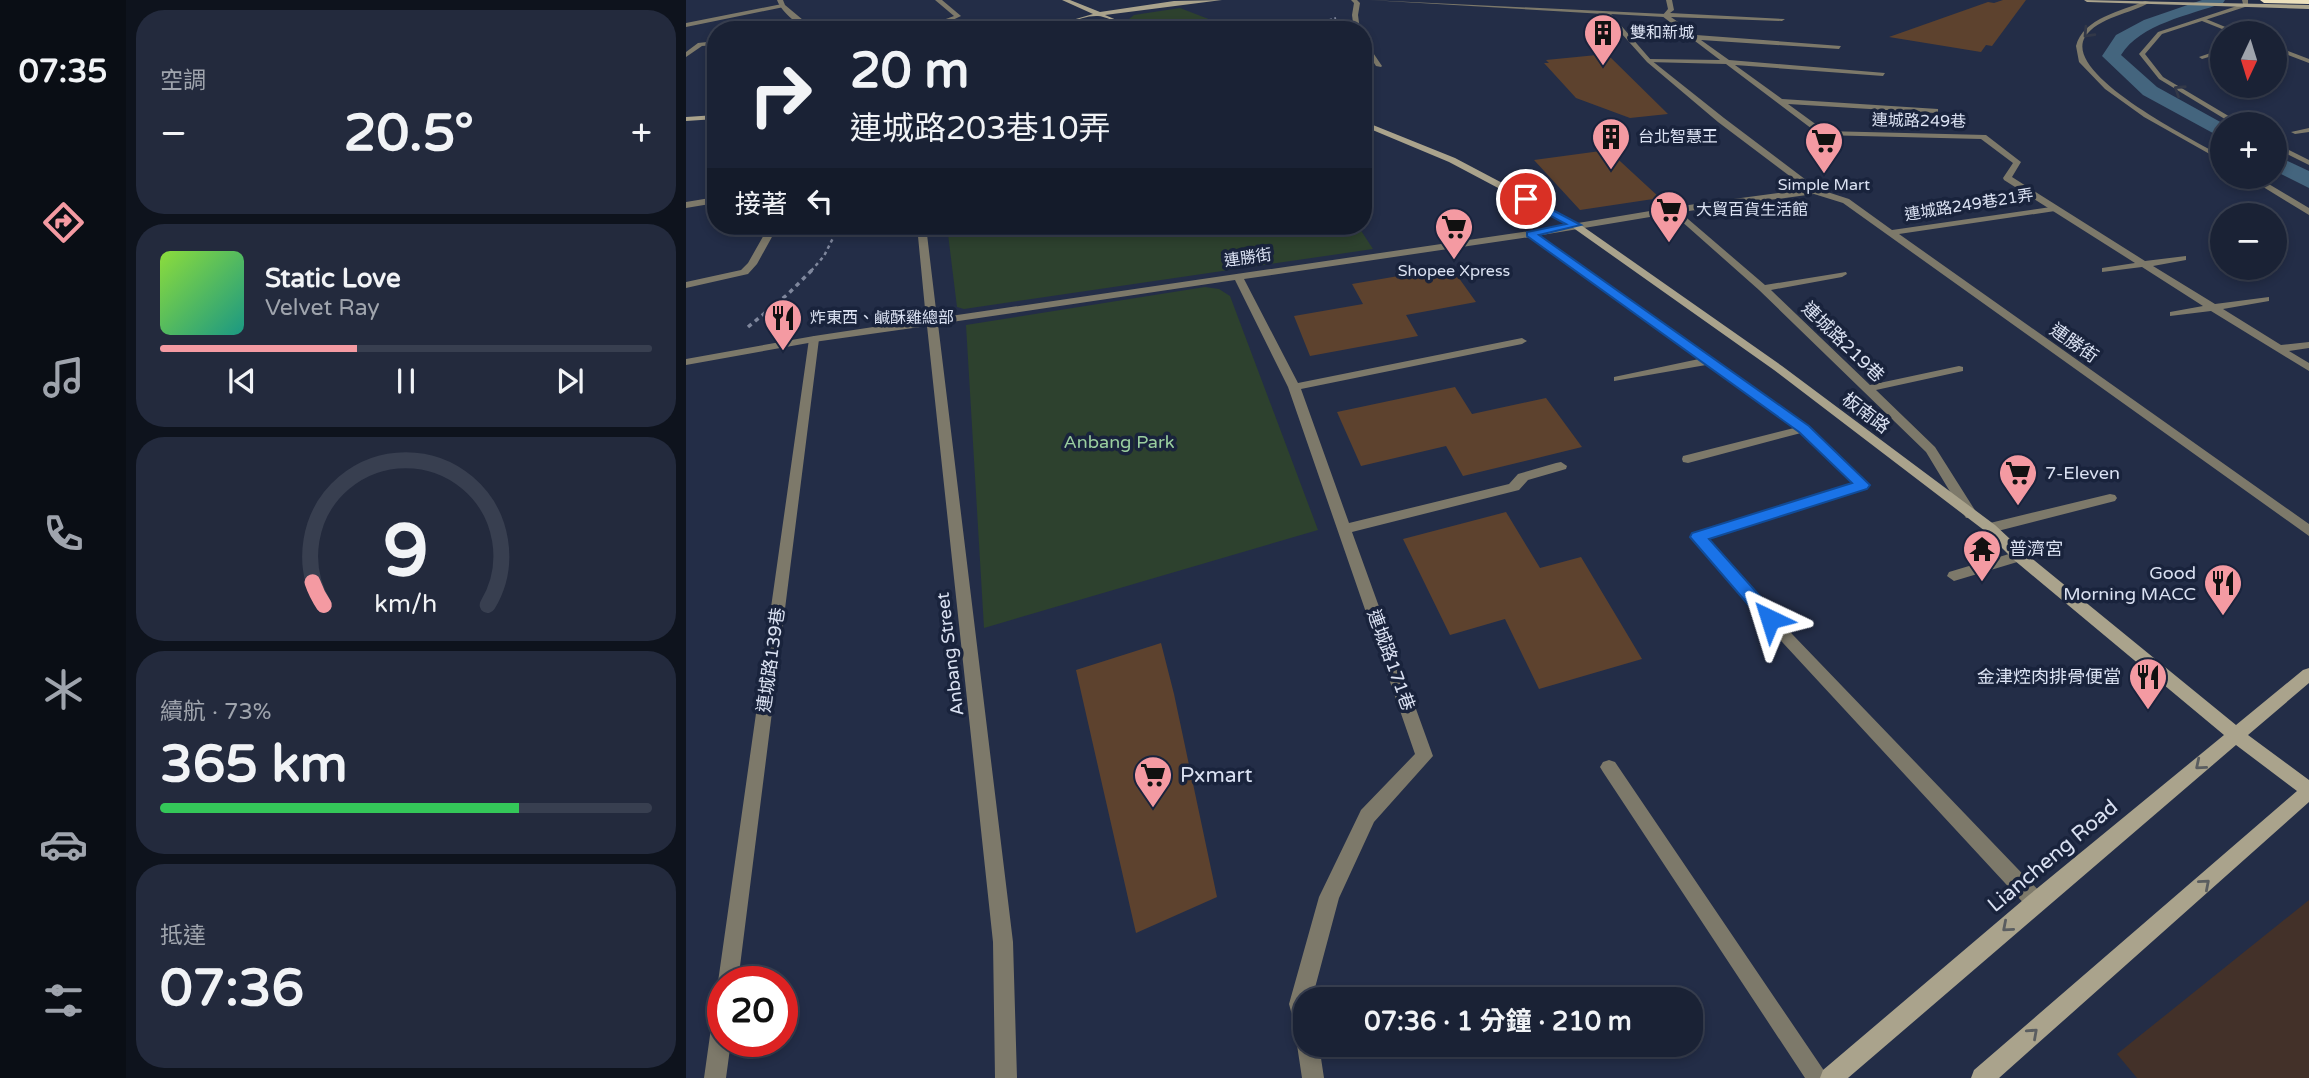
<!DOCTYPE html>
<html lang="zh-TW">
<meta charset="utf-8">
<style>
body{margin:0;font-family:"Varela Round","Noto Sans TC",sans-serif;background:#232a3d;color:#f1f3f6;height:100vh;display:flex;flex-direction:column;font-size:26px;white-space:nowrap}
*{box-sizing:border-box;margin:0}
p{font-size:23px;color:#9fa4ad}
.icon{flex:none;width:38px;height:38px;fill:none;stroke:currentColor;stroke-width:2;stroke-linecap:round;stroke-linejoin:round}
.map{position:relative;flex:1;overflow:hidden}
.details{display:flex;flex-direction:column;gap:10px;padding:10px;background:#0e131d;width:560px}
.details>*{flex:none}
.hud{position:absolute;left:21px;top:21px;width:665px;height:214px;border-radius:28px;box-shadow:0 4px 10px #0003,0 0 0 2px #383f50;background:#1a2235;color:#f1f3f6;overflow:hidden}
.needle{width:46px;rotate:184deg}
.tools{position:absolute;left:1524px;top:21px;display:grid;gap:14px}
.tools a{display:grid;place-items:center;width:77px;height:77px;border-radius:50%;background:#1a2235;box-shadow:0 4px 10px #0003,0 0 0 2px #383f50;font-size:35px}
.speed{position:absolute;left:21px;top:966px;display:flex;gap:14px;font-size:35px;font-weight:700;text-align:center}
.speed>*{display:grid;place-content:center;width:91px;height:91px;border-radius:50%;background:#1a2235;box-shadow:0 4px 10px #0003,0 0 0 2px #383f50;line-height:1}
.speed .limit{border:10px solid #d22;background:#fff;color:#111}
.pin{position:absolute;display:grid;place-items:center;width:60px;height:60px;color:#fff;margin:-30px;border:4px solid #fff;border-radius:50%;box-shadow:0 2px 7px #0007}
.me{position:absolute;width:77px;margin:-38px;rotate:319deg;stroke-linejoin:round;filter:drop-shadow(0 0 5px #0008)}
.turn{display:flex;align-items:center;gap:24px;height:147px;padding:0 28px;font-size:32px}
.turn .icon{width:91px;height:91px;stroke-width:2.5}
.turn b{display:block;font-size:49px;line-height:60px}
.then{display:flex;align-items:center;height:66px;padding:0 28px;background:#0003;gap:14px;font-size:26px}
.big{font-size:52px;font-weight:700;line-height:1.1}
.details .widget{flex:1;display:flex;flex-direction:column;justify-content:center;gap:10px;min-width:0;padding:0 24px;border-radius:28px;background:#232a3d}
.details .dial{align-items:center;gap:0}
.dial svg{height:182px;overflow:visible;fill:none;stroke:#383f50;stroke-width:7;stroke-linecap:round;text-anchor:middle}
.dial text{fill:#f1f3f6;stroke:none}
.song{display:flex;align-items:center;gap:21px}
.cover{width:84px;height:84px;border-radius:10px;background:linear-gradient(135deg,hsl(90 70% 55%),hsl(170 70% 35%))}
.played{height:7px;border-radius:4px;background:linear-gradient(90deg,#f49aa2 40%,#383f50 40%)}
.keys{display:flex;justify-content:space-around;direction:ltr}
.heat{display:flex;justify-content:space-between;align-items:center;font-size:38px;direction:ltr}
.charge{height:10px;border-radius:5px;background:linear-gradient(90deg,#34c759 73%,#383f50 0)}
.trip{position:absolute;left:607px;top:987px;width:410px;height:70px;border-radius:28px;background:#1a2235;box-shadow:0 4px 10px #0003,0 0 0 2px #383f50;font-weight:700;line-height:70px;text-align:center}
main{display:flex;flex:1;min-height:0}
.menu{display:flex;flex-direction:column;width:126px;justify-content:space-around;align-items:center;background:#0a0e15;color:#9fa4ad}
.menu .icon{width:49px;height:49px}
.menu .current{color:#f49aa2}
.menu b{font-size:32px;color:#f1f3f6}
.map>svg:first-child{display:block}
.commercial{fill:#433129}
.green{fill:#2d412e}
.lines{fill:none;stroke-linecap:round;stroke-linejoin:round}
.canal{fill:#44657e;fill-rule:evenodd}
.building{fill:#5d422e}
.path-far2{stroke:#7f879d;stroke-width:2;stroke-dasharray:2.5 2.5;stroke-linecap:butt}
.path-far1{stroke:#7f879d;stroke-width:2.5;stroke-dasharray:3.5 3.5;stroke-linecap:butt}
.path{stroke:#7f879d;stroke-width:3.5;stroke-dasharray:4.5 4.5;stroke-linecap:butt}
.lane{fill:#7d796a;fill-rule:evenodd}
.street{fill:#7d796a;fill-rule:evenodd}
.secondary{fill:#aaa38c;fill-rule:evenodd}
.highway{fill:#ede1bd;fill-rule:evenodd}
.oneway{stroke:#323848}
.oneway2{stroke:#5a5d60}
.route{fill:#1a73e8;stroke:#114b97;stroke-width:2}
.labels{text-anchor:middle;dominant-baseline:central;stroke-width:7;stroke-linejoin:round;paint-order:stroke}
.far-poi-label{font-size:16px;fill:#dae1f2;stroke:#19233c;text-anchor:start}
.far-street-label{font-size:16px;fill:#dae1f2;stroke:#19233c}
.street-label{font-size:18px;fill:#dae1f2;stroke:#19233c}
.park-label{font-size:18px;fill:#9ace9f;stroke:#19233c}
.poi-label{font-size:18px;fill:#dae1f2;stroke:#19233c;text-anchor:start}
.near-poi-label{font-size:21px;fill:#dae1f2;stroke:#19233c;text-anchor:start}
.near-street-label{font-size:21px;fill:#dae1f2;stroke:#19233c}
</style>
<main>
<nav class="menu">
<b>07:35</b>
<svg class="icon current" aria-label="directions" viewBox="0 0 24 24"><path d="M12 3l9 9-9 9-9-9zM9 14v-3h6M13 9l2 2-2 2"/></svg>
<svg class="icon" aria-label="music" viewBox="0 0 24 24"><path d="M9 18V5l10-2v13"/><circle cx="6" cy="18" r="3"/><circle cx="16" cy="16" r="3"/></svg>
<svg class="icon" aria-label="phone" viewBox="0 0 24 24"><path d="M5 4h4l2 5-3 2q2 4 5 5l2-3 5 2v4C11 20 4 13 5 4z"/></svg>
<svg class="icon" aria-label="climate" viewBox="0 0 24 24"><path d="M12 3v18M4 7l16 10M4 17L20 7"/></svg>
<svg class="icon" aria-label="car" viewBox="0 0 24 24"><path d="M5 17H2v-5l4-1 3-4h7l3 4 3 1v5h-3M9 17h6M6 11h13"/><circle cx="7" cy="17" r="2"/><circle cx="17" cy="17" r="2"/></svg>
<svg class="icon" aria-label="filters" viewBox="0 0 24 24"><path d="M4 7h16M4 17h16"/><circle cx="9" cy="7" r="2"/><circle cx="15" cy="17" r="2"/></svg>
</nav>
<section class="details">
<div class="widget"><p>空調</p>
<div class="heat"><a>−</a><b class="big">20.5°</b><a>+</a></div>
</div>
<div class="widget">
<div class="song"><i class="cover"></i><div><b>Static Love</b><p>Velvet Ray</p></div></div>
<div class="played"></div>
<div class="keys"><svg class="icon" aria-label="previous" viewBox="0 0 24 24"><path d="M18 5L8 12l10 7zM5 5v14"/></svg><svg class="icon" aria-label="pause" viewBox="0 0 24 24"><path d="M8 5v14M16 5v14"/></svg><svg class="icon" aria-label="next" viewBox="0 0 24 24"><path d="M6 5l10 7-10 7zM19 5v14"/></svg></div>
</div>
<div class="widget dial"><svg viewBox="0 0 100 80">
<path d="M14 69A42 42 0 1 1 86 69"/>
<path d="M14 69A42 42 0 0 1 9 59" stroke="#f49aa2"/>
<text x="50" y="56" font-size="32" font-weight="700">9</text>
<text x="50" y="72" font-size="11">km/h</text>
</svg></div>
<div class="widget"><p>續航 · 73%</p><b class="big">365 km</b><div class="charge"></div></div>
<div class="widget"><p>抵達</p><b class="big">07:36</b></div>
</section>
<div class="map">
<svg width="1623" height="1078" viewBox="0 0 1623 1078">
<rect width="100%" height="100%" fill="#232d47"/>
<!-- commercial -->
<path class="commercial" d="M1623 900V1078H1451L1431 1054Z"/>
<!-- green -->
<path class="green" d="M494 8 551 30 459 25 443 19 448 15Z
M261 226H672L687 249 278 309 271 307Z
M519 287 533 289 544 296 632 530 298 628 280 325Z"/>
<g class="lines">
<!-- canal -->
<path class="canal" d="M1516 0H1539L1537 3C1504 15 1454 24 1435 55L1471 87 1538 124 1536 138 1457 95 1416 56 1430 35 1458 20Z
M1589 155 1623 171V188L1589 171Z"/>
</g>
<!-- building -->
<path class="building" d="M1317 0H1340L1306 46 1300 45 1295 52 1203 37 1302 2 1308 3Z
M921 54 982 114 944 118 890 98 858 63H863L860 60Z
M922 150 974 198 894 210 848 160Z
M765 267 790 302 720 315 732 336 624 356 608 316 677 304 666 284Z
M769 387 786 414 860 398 896 447 777 476 760 446 675 466 651 412Z
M820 512 854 568 895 557 956 659 853 689 819 619 764 635 717 539Z
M475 643 488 694 531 897 450 933 390 670Z"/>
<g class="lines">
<!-- path-far2 -->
<path class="path-far2" d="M610 30 650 18"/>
<!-- path-far1 -->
<path class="path-far1" d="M125 271 138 256 153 226"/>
<!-- path -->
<path class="path" d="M62 327 102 294 127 269"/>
<!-- lane -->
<path class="lane" d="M91 0H97L99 5 129 30C116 30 95 12 91 0Z
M249 0H256L275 16 254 26 230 30 268 16Z
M665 0H671L674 3 672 15 674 30H668L666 15 668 3Z
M980 0H986L988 10 984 13 1099 19 1096 21 985 17 1010 35 1155 46 1153 49 1015 40 1043 60 1199 73 1197 76 1049 65 1096 99 1252 109V113H1249L1102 104 1139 131 1300 135 1335 162 1326 177 1459 261 1500 256V260L1467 266 1529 304 1583 297V301L1537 309 1595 345 1623 342V348L1603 351 1623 363V371L1525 311 1484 316V312L1517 306 1456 267 1416 272V268L1449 263 1318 180 1317 178 1327 163 1295 139 1134 135 1040 64 961 62 963 59 1034 60 976 16 982 9Z
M1556 0H1562V6L1476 34 1459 54 1477 77 1556 124H1547L1473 79 1453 54 1472 32 1557 4Z
M1459 1 1464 2C1445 14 1412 17 1399 37 1376 75 1510 141 1536 156V161L1458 117 1419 89 1393 62 1390 46C1397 18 1436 11 1459 1Z
M677 38 696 66 695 67 690 66 677 46Z
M30 41V45L16 46 0 57V52L12 43Z
M1536 49V53L1516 59 1513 57Z
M1623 128V132L1609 134 1605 132Z
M1589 143 1623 160V165L1589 148Z
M1561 177H1571L1623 208V215Z
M30 197V203L0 208V202Z
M988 207 1079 285 1160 272 1161 274 1156 277 1085 290 1184 385 1273 366 1277 367V371L1190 390 1249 447 1292 515 1290 518H1280L1240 452 1073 290 985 212 984 210Z
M83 226H92L71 264 62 274 0 288V282L55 270 62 263Z
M841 232H847L1122 426 1181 482 1183 485 1181 488 1022 539 1107 635 1357 895 1360 902 1357 909 1350 911 1343 909 1097 643 1005 537 1007 534 1167 483 1115 433 1002 463 997 462 996 459 997 456 1108 428 1020 365 928 381V377L1013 359 841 236Z
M128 336 133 339 52 982H37V990L32 982 123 339Z
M1424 494 1429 495 1431 498 1429 501 1304 533 1297 528 1304 523Z
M1333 551 1340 556 1338 560 1268 581 1261 576 1263 572Z
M923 760 929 762 1143 1078H1119L917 772 914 767 917 762Z
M37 1010V1041H45L40 1078H18L26 1021 29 1013Z"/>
<!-- street -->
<path class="street" d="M683 0 980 14 978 17 925 14 965 60 1038 118 1132 189 1163 199 1206 230 1372 206V210L1369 211 1213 234 1623 524V536L1157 203 1128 194 988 213 844 237 558 279 612 383 836 338 841 341 836 344 615 389 663 523 823 484 832 474 870 463 875 462 881 466 880 469 842 480 833 490 666 532 747 756 688 822 653 898 626 999H620V1045H633L638 1078H616L611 1045 613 1041 603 1004 633 897 675 810 729 754 602 387 549 280 252 324 327 942 331 1078H309L307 942 241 326 128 342 0 365V359L128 336 240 319 231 226H240L251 318 844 231 988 207 1121 189 1032 122 961 62 918 14Z
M96 4 98 7 0 27V23Z
M1516 19H1520L1554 33H1546L1516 21Z
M1589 46 1623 59V63L1589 50Z"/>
<!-- secondary -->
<path class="secondary" d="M376 0H384L414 12 488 1 536 0 419 15 454 30C438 30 426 17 412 16 393 15 372 30 352 30L407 14Z
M1398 0 1623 5V9L1401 2Z
M30 115V119L0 121V117Z
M677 121 769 158 892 223 1096 366 1309 525 1338 552 1550 725 1617 670 1623 668V683L1562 735 1623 780V802L1313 1078H1285L1288 1070 1611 791 1550 745 1162 1078H1134L1137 1070 1343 895 1538 735 1328 560 1299 531 1088 370 886 227 763 162 677 126Z"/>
<!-- highway -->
<path class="highway" d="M1574 0H1623V4L1578 3Z"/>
</g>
<!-- one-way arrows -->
<defs><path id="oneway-chevron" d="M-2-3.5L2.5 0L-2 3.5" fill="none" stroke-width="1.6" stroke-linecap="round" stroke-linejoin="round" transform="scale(1.75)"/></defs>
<g class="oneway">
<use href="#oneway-chevron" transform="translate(1402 33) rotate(133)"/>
<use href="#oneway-chevron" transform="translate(1493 90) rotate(-147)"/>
</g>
<g class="oneway2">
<use href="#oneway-chevron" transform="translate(1514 765) rotate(140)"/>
<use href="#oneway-chevron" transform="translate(1519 884) rotate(-41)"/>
<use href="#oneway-chevron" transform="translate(1321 927) rotate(139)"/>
<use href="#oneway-chevron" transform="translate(1347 1033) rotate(-42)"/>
</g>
<!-- route -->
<path class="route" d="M840 196 895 225 853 235 1123 426 1184 485 1181 489 1023 539 1090 614 1093 619 1090 623H1078L1004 537 1006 533 1166 483 1113 432 841 236V232L880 224 837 201 835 199Z"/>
<!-- icons -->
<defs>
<symbol id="building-pin" viewBox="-11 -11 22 30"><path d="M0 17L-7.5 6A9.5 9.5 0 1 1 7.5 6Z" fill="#f49aa2" stroke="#19233c"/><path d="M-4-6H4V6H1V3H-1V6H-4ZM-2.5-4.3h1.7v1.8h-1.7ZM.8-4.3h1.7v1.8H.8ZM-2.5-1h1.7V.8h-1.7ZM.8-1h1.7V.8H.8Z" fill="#111"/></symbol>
<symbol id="supermarket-pin" viewBox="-11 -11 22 30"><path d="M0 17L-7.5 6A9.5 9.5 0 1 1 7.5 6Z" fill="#f49aa2" stroke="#19233c"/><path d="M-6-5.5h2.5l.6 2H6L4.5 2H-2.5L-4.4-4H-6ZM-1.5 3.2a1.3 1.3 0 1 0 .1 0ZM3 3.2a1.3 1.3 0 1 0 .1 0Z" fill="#111"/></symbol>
<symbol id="restaurant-pin" viewBox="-11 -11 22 30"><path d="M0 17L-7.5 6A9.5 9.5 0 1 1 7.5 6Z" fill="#f49aa2" stroke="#19233c"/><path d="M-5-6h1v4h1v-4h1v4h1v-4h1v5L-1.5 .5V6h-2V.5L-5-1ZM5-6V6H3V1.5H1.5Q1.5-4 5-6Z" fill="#111"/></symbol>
<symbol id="temple-pin" viewBox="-11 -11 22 30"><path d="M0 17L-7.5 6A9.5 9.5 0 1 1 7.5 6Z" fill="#f49aa2" stroke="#19233c"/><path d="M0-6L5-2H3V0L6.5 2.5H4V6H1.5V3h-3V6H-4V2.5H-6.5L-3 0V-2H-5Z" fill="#111"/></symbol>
</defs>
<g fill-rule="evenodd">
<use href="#building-pin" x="895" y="11" width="44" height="60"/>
<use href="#building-pin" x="903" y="115" width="44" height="60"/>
<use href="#supermarket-pin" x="1116" y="119" width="44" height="60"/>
<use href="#supermarket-pin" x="961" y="188" width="44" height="60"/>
<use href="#supermarket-pin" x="746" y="205" width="44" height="60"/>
<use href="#restaurant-pin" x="75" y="296" width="44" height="60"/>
<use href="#supermarket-pin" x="1310" y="451" width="44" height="60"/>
<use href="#temple-pin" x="1274" y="527" width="44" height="60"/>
<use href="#restaurant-pin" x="1515" y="561" width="44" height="60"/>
<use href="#restaurant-pin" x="1440" y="655" width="44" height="60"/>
<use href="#supermarket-pin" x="445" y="753" width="44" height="60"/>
</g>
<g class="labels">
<!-- far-poi labels -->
<g class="far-poi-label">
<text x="944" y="33">雙和新城</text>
<text x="952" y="137">台北智慧王</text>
<text x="1138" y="185" text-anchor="middle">Simple Mart</text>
<text x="1010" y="210">大貿百貨生活館</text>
<text x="768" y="271" text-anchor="middle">Shopee Xpress</text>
<text x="124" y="318">炸東西、鹹酥雞總部</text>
</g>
<!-- far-street labels -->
<g class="far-street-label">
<text transform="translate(1233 121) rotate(1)">連城路249巷</text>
<text transform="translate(1283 205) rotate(-9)">連城路249巷21弄</text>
<text transform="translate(562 258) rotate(-8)">連勝街</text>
</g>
<!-- street labels -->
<g class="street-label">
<text transform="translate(1157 342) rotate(44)">連城路219巷</text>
<text transform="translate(1388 343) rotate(35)">連勝街</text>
<text transform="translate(1180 413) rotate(37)">板南路</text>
<text transform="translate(264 654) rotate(-97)">Anbang Street</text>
<text transform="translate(85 660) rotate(-82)">連城路139巷</text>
<text transform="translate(705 660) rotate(70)">連城路171巷</text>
</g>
<!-- park labels -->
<g class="park-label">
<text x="433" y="442">Anbang Park</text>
</g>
<!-- poi labels -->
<g class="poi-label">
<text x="1359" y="473">7-Eleven</text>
<text x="1323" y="549">普濟宮</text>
<text x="1510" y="573" text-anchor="end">Good<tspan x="1510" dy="21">Morning MACC</tspan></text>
<text x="1435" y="677" text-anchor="end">金津焢肉排骨便當</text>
</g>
<!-- near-poi labels -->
<g class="near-poi-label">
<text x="494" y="775">Pxmart</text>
</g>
<!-- near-street labels -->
<g class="near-street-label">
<text transform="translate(1367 856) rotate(-40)">Liancheng Road</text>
</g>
</g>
</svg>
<div class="tools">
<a><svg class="needle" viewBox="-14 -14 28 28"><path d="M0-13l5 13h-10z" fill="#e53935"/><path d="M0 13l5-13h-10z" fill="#9fa4ad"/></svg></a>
<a>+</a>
<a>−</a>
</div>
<div class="speed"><div class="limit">20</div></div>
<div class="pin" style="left:840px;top:199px;background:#d93025"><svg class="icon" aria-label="arrive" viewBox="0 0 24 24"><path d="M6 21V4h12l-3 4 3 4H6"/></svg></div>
<svg class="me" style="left:1084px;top:619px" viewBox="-20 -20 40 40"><path d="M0-17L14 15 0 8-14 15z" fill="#1a73e8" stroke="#fff" stroke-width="4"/></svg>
<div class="trip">07:36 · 1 分鐘 · 210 m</div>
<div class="hud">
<div class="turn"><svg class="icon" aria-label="right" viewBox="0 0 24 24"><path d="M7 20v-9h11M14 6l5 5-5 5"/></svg><div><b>20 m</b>連城路203巷10弄</div></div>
<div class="then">接著<svg class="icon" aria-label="left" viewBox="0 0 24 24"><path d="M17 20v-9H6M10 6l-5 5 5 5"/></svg></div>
</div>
</div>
</main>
